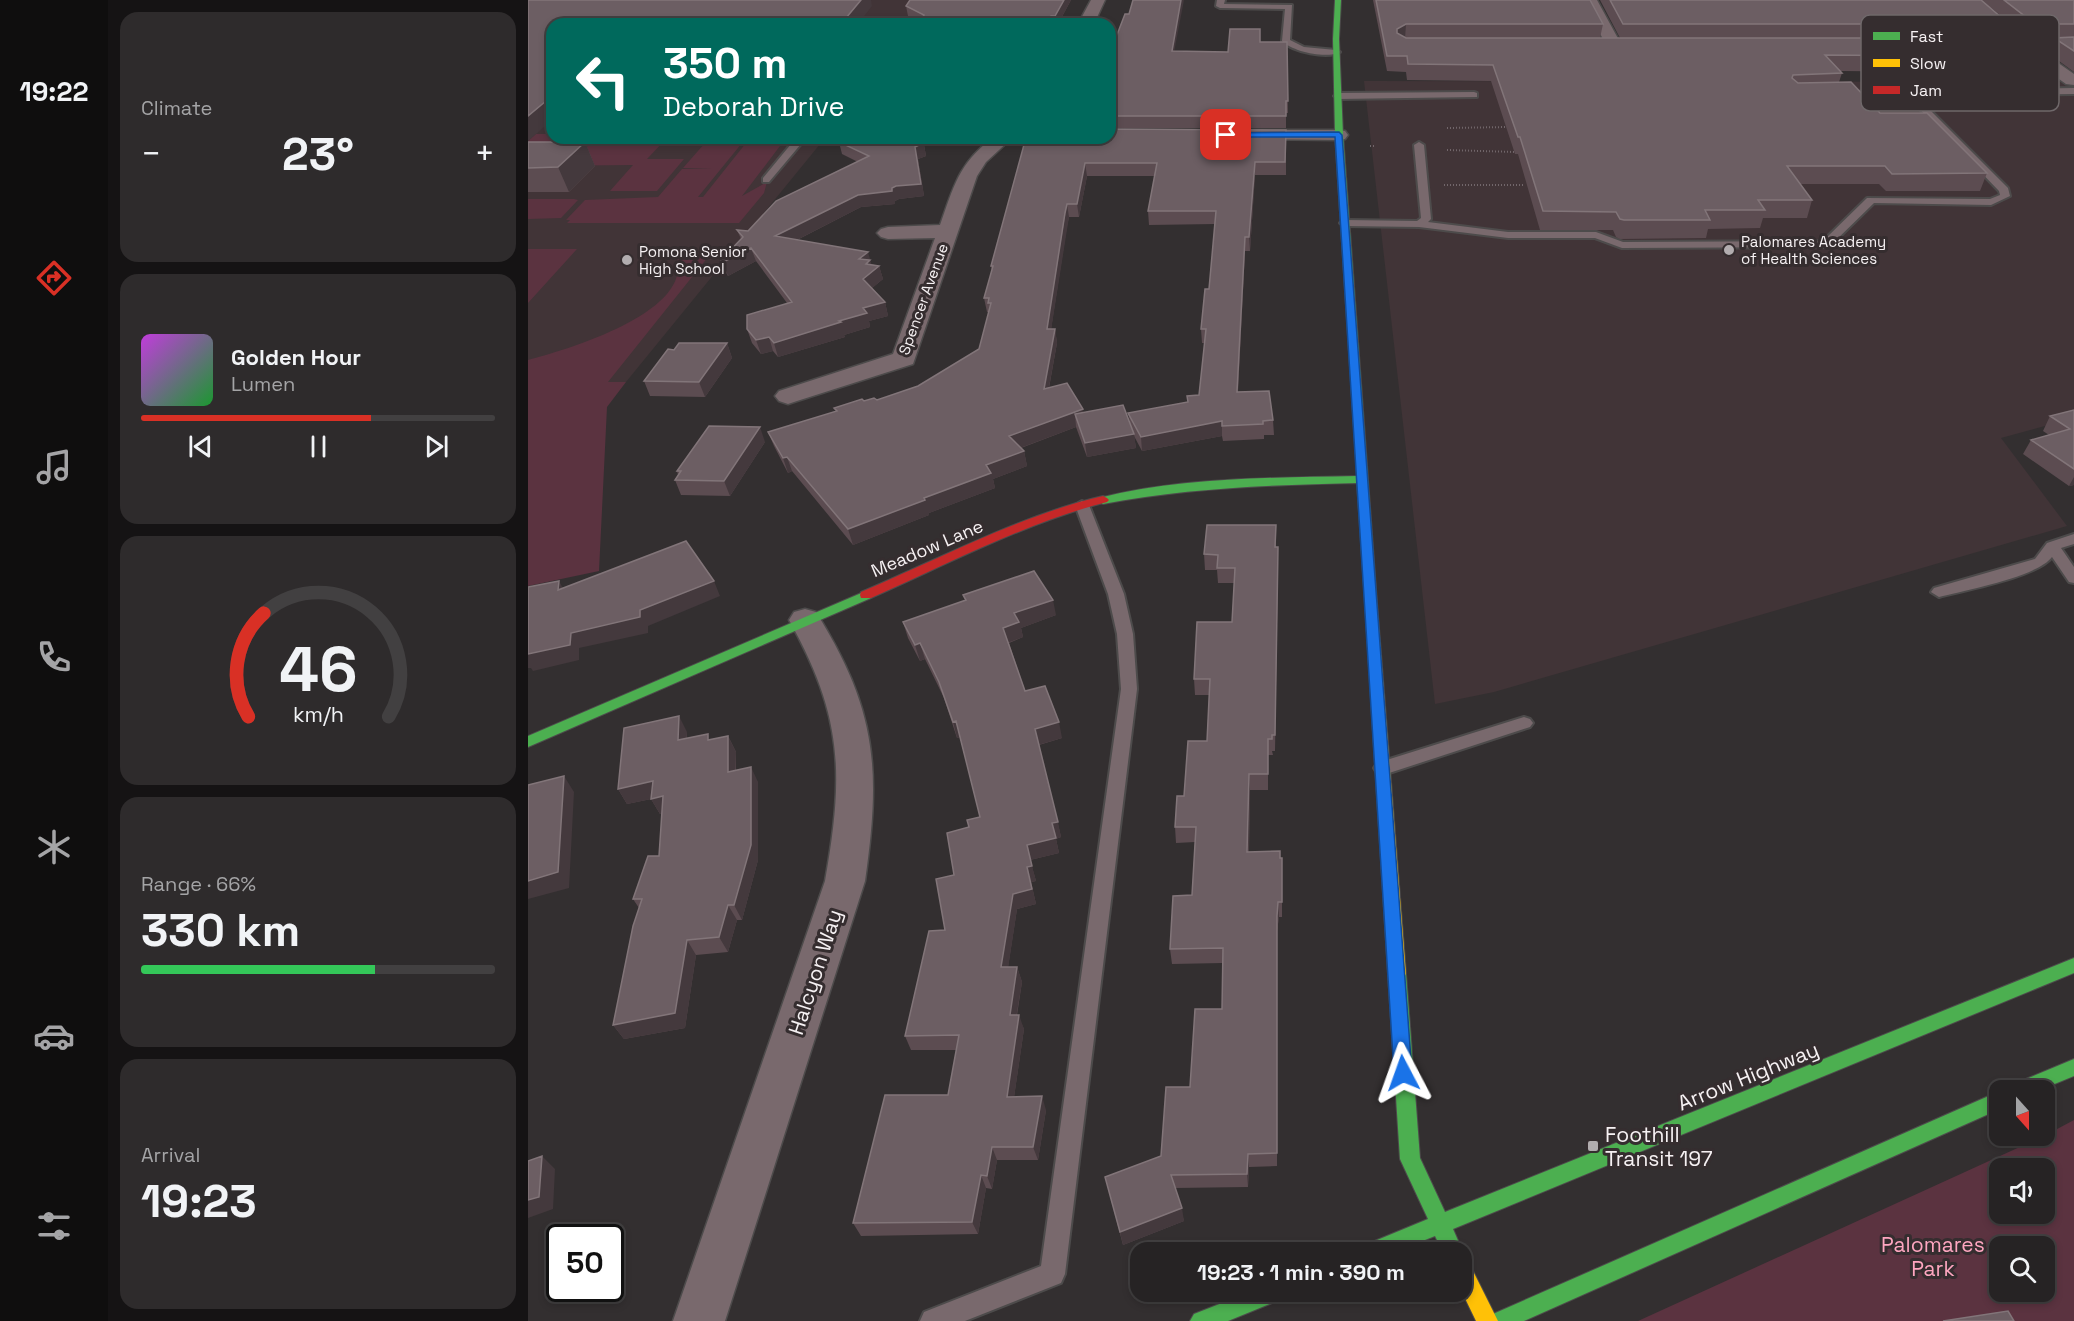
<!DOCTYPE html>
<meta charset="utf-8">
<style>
body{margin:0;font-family:"Space Grotesk",sans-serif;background:#2e2b2c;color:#f1f3f6;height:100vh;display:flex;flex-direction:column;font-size:22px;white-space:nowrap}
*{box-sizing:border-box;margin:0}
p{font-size:20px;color:#a4a4a6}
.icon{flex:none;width:33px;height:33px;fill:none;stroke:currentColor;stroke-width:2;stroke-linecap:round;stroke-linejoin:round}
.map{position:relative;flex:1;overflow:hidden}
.details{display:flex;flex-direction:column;gap:12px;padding:12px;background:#151314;width:420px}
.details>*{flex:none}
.guide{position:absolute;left:18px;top:18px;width:570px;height:126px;border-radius:18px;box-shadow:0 3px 9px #0003,0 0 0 2px #424041;background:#00695c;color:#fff;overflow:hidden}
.needle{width:39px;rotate:159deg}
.buttons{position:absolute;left:1461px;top:1080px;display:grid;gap:12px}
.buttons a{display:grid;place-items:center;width:66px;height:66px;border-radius:12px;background:#262324;box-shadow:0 3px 9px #0003,0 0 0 2px #424041;font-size:30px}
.speed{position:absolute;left:18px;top:1224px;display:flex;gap:12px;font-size:30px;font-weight:700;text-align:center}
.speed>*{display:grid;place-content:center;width:78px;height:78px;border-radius:50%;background:#262324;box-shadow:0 3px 9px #0003,0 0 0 2px #424041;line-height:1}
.speed .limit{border:3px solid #111;border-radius:9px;background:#fff;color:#111}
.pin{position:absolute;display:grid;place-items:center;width:51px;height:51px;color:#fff;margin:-26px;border-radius:12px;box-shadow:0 3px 9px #0006}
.me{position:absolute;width:66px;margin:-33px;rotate:356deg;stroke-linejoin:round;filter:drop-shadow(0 0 4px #0008)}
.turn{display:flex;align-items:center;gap:21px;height:126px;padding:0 18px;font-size:27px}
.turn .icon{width:78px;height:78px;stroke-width:2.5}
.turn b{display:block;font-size:42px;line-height:51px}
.big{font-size:45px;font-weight:800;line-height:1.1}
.details .card{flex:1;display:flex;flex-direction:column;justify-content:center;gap:9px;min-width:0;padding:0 21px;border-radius:18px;background:#2e2b2c}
.details .dial{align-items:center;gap:0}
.dial svg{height:156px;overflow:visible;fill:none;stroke:#424041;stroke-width:7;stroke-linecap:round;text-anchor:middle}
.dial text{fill:#f1f3f6;stroke:none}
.song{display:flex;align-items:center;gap:18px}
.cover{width:72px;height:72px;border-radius:9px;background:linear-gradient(135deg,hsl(290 70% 55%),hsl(130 70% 35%))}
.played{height:6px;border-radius:3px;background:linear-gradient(90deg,#d93025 65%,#424041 65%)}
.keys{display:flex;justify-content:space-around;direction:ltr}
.heat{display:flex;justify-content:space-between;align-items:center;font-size:33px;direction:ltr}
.charge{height:9px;border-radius:4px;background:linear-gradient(90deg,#34c759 66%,#424041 0)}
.trip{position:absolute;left:602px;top:1242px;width:342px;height:60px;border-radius:18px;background:#262324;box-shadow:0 3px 9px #0003,0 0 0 2px #424041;font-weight:800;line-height:60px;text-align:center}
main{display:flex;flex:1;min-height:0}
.tab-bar{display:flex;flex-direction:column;width:108px;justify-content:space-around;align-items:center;background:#0f0e0e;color:#a4a4a6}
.tab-bar .icon{width:42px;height:42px}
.tab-bar .selected{color:#d93025}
.tab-bar b{font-size:27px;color:#f1f3f6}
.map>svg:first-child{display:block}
.built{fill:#413437}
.green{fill:#5b3340;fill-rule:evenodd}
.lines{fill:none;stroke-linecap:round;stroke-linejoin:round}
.lane-casing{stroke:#4d4b4b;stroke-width:4}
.street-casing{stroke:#4d4b4b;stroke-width:3}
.fast-casing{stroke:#4d4b4b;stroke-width:2}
.slow-casing{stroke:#4d4b4b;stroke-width:2}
.jam-casing{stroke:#4d4b4b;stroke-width:2}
.path{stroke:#71666a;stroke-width:2;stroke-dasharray:1 2;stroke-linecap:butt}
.lane{fill:#79696d;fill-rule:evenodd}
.street{fill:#79696d;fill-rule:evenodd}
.fast{fill:#4caf50;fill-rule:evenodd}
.slow{fill:#ffc107;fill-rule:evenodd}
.jam{fill:#c62828;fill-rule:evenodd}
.wall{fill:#5c4c51;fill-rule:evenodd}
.shaded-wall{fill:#44393d}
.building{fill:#6c5e63;stroke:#827579;stroke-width:1.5}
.route{fill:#1a73e8;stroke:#114b97;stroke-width:1.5}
.poi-dot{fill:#b2adaf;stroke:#352d2f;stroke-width:2}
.labels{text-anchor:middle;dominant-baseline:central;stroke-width:6;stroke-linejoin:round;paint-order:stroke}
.far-poi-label{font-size:15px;fill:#f6f1f3;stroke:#352d2f;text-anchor:start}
.far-street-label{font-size:15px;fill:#f6f1f3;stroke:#352d2f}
.street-label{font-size:18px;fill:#f6f1f3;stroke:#352d2f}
.near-street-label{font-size:21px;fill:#f6f1f3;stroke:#352d2f}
.near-poi-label{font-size:21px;fill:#f6f1f3;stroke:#352d2f;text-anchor:start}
.near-park-label{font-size:21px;fill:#fea6c0;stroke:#352d2f}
.key{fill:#352d2f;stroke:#6f686a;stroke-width:1.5}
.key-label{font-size:16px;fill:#f6f1f3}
</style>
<main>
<nav class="tab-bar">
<b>19:22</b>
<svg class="icon selected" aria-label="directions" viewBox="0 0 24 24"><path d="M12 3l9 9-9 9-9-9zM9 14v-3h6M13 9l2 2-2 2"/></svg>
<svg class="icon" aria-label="music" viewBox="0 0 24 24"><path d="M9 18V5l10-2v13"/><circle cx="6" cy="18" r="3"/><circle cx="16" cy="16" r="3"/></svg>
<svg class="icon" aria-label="phone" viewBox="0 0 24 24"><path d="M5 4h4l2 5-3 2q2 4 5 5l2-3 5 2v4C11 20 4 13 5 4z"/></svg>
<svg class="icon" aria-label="climate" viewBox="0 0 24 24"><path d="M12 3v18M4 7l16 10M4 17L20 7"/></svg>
<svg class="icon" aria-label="car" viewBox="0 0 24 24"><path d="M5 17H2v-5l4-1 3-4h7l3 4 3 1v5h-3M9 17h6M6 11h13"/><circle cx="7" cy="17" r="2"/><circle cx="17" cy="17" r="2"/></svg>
<svg class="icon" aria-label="filters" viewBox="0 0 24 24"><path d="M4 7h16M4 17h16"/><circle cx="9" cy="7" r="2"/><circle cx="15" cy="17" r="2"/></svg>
</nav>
<section class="details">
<div class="card"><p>Climate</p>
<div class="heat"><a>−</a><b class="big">23°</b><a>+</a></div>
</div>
<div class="card">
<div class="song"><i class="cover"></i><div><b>Golden Hour</b><p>Lumen</p></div></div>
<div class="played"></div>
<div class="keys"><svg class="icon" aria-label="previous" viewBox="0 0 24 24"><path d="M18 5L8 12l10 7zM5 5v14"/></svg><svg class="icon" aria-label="pause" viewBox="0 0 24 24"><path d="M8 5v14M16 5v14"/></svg><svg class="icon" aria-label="next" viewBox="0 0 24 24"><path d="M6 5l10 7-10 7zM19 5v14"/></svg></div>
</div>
<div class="card dial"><svg viewBox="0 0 100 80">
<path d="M14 69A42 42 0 1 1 86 69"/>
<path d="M14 69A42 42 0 0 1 22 16" stroke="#d93025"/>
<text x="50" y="56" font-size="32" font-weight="700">46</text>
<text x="50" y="72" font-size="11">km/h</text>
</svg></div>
<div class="card"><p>Range · 66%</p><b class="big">330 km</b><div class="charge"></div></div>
<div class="card"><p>Arrival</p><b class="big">19:23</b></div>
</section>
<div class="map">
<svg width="1546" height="1321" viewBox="0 0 1546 1321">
<rect width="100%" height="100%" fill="#332f30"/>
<!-- built -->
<path class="built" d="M0 0H409L389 24H24V138H297L98 382 0 383Z
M836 81 1546 82V418L1473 438 1539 526 966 692 907 704Z"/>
<!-- green -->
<path class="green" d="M8 134H24V138H139L119 159H156L129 191H82L105 165 0 166V141Z
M255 142 214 196 239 182 236 193 211 223H39L42 220H38L57 200 130 197 154 169H184L155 168 177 143H214L170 197H175L218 143Z
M0 199H46L50 200 33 218 0 219Z
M0 249H49L0 303Z
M184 252 80 382H98L79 407 71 571 0 586V360C38 350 172 311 147 253Z
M1546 1120V1321H1110L1516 1136ZM1472 1168H1516V1214H1472ZM1472 1246H1516V1292H1472Z"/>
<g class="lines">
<defs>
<path id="lane" d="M689 0H697L696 4 764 5 762 40 776 47 808 50 812 52C799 59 765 52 754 41L757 9 692 8 688 6Z
M1546 88V94L1388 96 1480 188 1482 196 1463 205 1346 203 1302 246 1298 247 1094 248 1067 238H980L891 227 817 226 812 223 817 220 889 221 893 218 886 145 891 142 896 145 903 219 900 222 980 232H1068L1095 242 1295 241 1339 198 1462 199 1472 195 1471 191 1379 96 1313 97 1309 94 1310 92Z
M946 92 949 93V97L810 99 806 96 810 93Z
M268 138H278L241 182H235V178Z
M554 501 561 505 596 594 605 634 609 689 537 1274 533 1283 437 1321H392L396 1312 513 1266 593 689 589 634 580 594 547 505Z
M1546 534V544L1533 548 1546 567V583L1541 582 1524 557C1509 577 1437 590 1411 597L1403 592 1406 588 1507 559 1519 543Z
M996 717 1002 719 1005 723 1002 727 855 775 849 773 846 768 849 763Z"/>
<path id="street" d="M563 0H577L566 24H550Z
M1055 0H1069L1093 44 1091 47H1079Z
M1434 0H1450L1500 41H1546V51H1513L1546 74V85L1538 84 1492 51 1458 49 1456 46 1458 43 1481 41Z
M713 130H811L817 131 820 135 817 139 811 140 707 139 704 135 707 131Z
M464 138H484L458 162 449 176 385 364 269 401 260 404 251 401 247 396 251 391 365 354 407 238 360 239 353 237 349 233 353 229 360 227 412 225C426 186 430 165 464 138Z
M277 609 288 612C349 710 353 769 337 881L197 1321H145L297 881C316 774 315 716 261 620L266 612Z"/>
<path id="fast" d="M807 0H813L811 39 815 135 849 603 843 607 837 603 829 483C744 485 659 488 575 504L569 500 571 498C654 477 743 478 829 476L807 135 805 39Z
M338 591 344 595 343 598 0 747V736Z
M1546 958V973L925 1229 935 1252 933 1257V1252H915L907 1236 867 1252H834L837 1245 900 1219 872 1159 860 974 863 969 869 966 875 969 878 974 892 1158 917 1212Z
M1546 1059V1076L1512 1090H1484L1486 1084Z
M1472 1091V1109L996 1321H961L965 1314Z
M722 1292H757L754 1299 700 1321H662L666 1314Z"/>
<path id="slow" d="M843 599 849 603 878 974 875 979 869 982 863 979 860 974 837 603Z
M933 1258 940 1261 970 1321H948L933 1290Z"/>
<path id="jam" d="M575 496 579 498 581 500 579 502C497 523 420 564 343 598H333L332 595 333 592C411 559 493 515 575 496Z"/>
</defs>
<!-- lane casing -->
<use href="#lane" class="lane-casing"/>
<!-- street casing -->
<use href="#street" class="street-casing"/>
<!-- fast casing -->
<use href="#fast" class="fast-casing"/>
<!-- slow casing -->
<use href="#slow" class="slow-casing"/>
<!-- jam casing -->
<use href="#jam" class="jam-casing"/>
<!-- path -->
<path class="path" d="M919 128 979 127
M842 146H846
M919 150 987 152
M916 185H997"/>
<!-- lane -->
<use href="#lane" class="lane"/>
<!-- street -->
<use href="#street" class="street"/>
<!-- fast -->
<use href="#fast" class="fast"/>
<!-- slow -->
<use href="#slow" class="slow"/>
<!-- jam -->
<use href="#jam" class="jam"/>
</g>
<!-- wall -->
<path class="wall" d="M543 0 530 24H390L391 22 380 16 378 6Z
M845 0H1062L1075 24 1072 38H1092L1072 0H1546V72L1520 53 1526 39H1501L1461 6 1481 24 1475 38 1525 57 1519 73 1312 71 1314 73 1311 82 1352 113 1459 173 1452 191H1358L1351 184H1272L1284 200 1279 218H1235L1232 228 1180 229 1178 238 1092 239 1088 237 1085 230H1012L990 154H987L963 81 879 80 878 72 859 71Z
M732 42H759L760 113H758V128H582V53L646 51 700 52Z
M758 130V175H727L722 251H717L710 392 745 420 746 435H736V439L695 441 694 436 614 451 606 436 608 448 559 457 548 427 493 448 496 451 499 466 465 479 467 488 401 513V515L325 545 264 471 260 473 246 446 240 432 308 412 306 408 336 401 349 400 390 386 451 349 461 312H459L456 298 464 271 463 266 549 140ZM559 176H627L620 211 621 225 687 224 681 289 673 329 674 343H677L671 395 660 402 600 413 602 422 555 412V409L521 388 529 343 527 329H523L539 226 541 217H551Z
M395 139 398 156 390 159 396 196 371 199 367 201V204L333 207 269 240 343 264 351 266 355 279 344 288 357 302 360 316 341 321 342 327 316 335 317 337 250 357 245 351 233 354 224 343 219 329 259 303 228 261 200 276 198 273 193 260 213 239 209 230 220 231 330 162 314 154 311 142Z
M0 142H57L67 166 41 192H0Z
M199 343 204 358 177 397 122 396 116 381 146 350Z
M1546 410V485L1541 486 1495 454 1503 440 1521 435 1515 431 1522 416Z
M237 442 202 496 153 495 147 480 150 475 149 471Z
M748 540V547L750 562 747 751H744L745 755H740V790H722L721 852 754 858V917H751L749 931V1166L721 1167 720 1187 647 1188 656 1221 595 1245 577 1177 633 1156 694 1009 695 963 644 964 642 949 664 895 667 842 648 843 647 827 656 796 679 741 681 695H667L666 679 704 622 706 583H690L689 570H677L676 554Z
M435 595 528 615 493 628 495 637 481 643 497 691 534 738 511 745 533 837 528 839 531 853 502 860 508 881 503 882 508 904 489 909 480 967H489L494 982 489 1015 496 1029 486 1097 518 1110 510 1160H469L464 1189 458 1188 450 1234 333 1236 325 1223 420 1095 429 1050H383L377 1036 417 930 426 875 441 827 452 817 432 737 429 738 416 698 397 659 392 661 380 638 375 622 437 601Z
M159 732V738L183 740 200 736 208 752V770L230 782V860L214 920H209L200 952 168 955 157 1028 96 1039 85 1025 111 908 105 899 131 856 134 814H132L123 799 99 804 90 789Z"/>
<!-- shaded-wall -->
<path class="shaded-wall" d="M333 0H343L344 6 330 24H313Z
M536 0H543L530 24H528L527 16Z
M653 0H656L644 63V51Z
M523 16 525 24H519Z
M878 24 877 39 868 44 869 29Z
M24 96V120L0 141V116Z
M395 139 398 156 390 159 396 196 371 199 367 201V204L333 207 251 249 247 236 330 195 387 147 390 142Z
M57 142 67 166 41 192 30 167Z
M727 162V175L722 251 721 237Z
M557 163 559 176 551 217 549 204Z
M539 204 541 217 521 343 519 329Z
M717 237V251L709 406V392Z
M223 248 228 261 200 276 195 262Z
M340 252 344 266H351L355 279 338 293 335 279 331 259Z
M357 302 360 316 341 321 342 327 316 335 317 337 250 357 246 343 311 321 335 308Z
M527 329 529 343 518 403 516 389Z
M241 337 245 351 233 354 228 340Z
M199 343 204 358 177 397 171 382Z
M555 409 557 424 547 414 548 427 484 451 481 436Z
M694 421V436L614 451 613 437Z
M232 427 237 442 202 496 196 481Z
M606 434 608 448 559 457 557 443Z
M496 451 499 466 465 479 467 488 401 513V515L325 545 320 529 396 498 458 465Z
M259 457 264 471 260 473 255 458Z
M1546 477V485L1541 486Z
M750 547V562L747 751V735Z
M31 581 39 596 30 590Z
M186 581 192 596 120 626V633L51 648V660L5 671 3 668H0V654L43 633 112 610Z
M525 600 528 615 493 628 495 637 479 643 475 628 486 613Z
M392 643 397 659 392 661 387 645Z
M151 716 159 732 158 756 150 740Z
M428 721 432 737 429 738 425 722Z
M531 722 534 738 510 745 507 729Z
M200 736 208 752 207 788 200 772Z
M223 767 230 782V860L214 920 206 905Z
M721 774 722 790 720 867 719 852Z
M36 776 46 792 41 888 0 899V881Z
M125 781 135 796 144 811 132 814 123 799 99 804 90 789Z
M530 822 533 837 528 839 531 853 502 860 499 845 524 823Z
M504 866 508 881 503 882 508 904 489 909 478 982 473 967 485 894 499 867Z
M750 902 751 917 749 931V1166V916Z
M200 905 209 920 200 952 191 937Z
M159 940 168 955 157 1028 96 1039 85 1025Z
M489 967 494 982 486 1030 482 1015Z
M491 1015 496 1029 484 1111 479 1097Z
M514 1096 518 1110 510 1160 505 1147Z
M464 1147 469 1160 464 1189 459 1176Z
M720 1154 721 1167 720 1187 719 1174Z
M14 1156 27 1169 25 1209 0 1218V1200Z
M453 1175 458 1188 450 1234 444 1222Z
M654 1208 656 1221 595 1245 592 1232Z"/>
<!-- building -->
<path class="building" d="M0 0H333L313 24H24V96L0 116Z
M382 0H536L527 16H523L519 24H390L396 15 378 6Z
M605 0H653L644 51 700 52 702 29H732V42H759L760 101H758V116H582V53L597 14H601Z
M848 0H1062L1075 24H878L869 29V33L878 38H1497L1525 57 1297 55 1314 73 1265 75 1264 78 1270 83 1323 82 1352 113H1399L1459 173 1364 174 1357 166H1259L1284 200H1230L1237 210H1177L1182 220H1096L1092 219 1088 212 1015 211 992 137H990L965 65 880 64 879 56H859Z
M1082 0H1453L1481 24H1095Z
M1476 0H1546V24H1507Z
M1546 37V51L1526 38Z
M582 129 758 130 757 162H727L721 237H717L709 392 741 391 745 420 735 421V424L694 426V421L613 437 600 413 660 402 659 396 671 395 678 329H673L677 289H681L688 211H620L629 163H557L549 204H539L537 213 519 329H527L516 389 539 383 555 409 481 436 496 451 458 465 463 473 396 498 397 500 320 529 259 457 255 458 240 432 309 411 306 408 334 399 336 401 346 398 349 400 390 386 451 349 463 303H460L461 298H456L465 266H463L497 141 549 140 550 138H582Z
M313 138H389L395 139 390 142 395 143 387 147 393 184 368 186 364 188V191L330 195 247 236 340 252 331 259 342 260 338 264 351 266 335 279 357 302 335 308 339 313 311 321 313 322 246 343 241 337 228 340 219 329V315L264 302 223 248 195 262 193 260 215 237 209 230 220 231 248 201 341 156 311 142Z
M0 142H57L30 167 0 168Z
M151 343H199L171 382 116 381 140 349 146 350Z
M595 405 606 434 557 443 547 414Z
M1546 410V469L1503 440 1542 429 1522 416Z
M181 426 232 427 196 481 147 480 153 471H149Z
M679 525H748L747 547H750L747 735H744V739H740V774H721L719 852 752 851V858H754V902H750L749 916V1153L720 1154 719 1174 643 1175 654 1208 592 1232 577 1177 633 1156 638 1087H662L667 1009H694L695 948 642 949 645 896 664 895 668 827H647L649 796H656L660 741H679L682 679H666L669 622H704L707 568H689L690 555 676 554Z
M158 541 186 581 112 610V617L43 633 42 645 0 654V587L31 581 30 590Z
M506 571 525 600 486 613 491 622 475 628 497 691 517 686 531 722 507 729 530 822 524 823 528 838 499 845 504 866 499 867 504 889 485 894 473 967H489L482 1015H491L479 1097 514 1096 505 1147H464L459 1176 453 1175 444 1222 325 1223 357 1095H420L431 1035 377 1036 401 931 417 930 408 879 426 875 419 833 441 827 439 820 452 817 428 721 425 722 411 682 392 643 387 645 375 622 438 600 435 595Z
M151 716 150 740 180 734V740L200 736V772L223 767V845L206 905H200L191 937 159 940 147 1013 85 1025 105 926 114 899H105L120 856H131L135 796 123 799 125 781 90 789 96 728Z
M36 776 30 872 0 881V785Z
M14 1156 11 1197 0 1200V1161Z
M1480 1311 1486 1321H1415Z"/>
<!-- route -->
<path class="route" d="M811 132 814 135 884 1073 881 1080 875 1082 868 1080 866 1073 807 137H698L694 135 698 133Z"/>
<!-- markers -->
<g class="poi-dot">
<circle cx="1201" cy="250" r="6"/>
<circle cx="99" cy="260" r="6"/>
<rect x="1059" y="1140" width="12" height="12" rx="3"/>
</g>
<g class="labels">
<!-- far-poi labels -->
<g class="far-poi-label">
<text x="1213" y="241">Palomares Academy<tspan x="1213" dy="17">of Health Sciences</tspan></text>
<text x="111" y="251">Pomona Senior<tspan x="111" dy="17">High School</tspan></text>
</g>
<!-- far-street labels -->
<g class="far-street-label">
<text transform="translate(395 299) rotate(-70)">Spencer Avenue</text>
</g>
<!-- street labels -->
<g class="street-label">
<text transform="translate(399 548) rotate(-23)">Meadow Lane</text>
</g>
<!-- near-street labels -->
<g class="near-street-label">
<text transform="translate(287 972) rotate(-72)">Halcyon Way</text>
<text transform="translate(1220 1076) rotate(-22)">Arrow Highway</text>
</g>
<!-- near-poi labels -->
<g class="near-poi-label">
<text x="1077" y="1134">Foothill<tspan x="1077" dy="24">Transit 197</tspan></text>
</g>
<!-- near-park labels -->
<g class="near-park-label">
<text x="1405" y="1244">Palomares<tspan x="1405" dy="24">Park</tspan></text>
</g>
</g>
<!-- legend -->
<rect x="1333" y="15" width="198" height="96" rx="9" class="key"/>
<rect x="1345" y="32" width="27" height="8" fill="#4caf50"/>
<rect x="1345" y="59" width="27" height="8" fill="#ffc107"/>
<rect x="1345" y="86" width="27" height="8" fill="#c62828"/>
<g class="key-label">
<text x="1382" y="42">Fast</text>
<text x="1382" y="69">Slow</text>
<text x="1382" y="96">Jam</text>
</g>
</svg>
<div class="buttons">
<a><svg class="needle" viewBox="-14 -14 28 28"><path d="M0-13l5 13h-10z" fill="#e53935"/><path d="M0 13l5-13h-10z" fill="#a4a4a6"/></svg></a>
<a><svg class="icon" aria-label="sound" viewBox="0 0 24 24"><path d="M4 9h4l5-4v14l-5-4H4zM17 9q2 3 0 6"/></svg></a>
<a><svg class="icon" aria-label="search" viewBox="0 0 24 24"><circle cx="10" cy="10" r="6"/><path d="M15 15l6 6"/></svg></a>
</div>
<div class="speed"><div class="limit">50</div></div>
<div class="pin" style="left:698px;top:135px;background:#d93025"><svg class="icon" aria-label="arrive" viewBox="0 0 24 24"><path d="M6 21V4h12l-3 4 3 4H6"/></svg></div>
<svg class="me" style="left:875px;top:1073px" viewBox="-20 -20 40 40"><path d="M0-17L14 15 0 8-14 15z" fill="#1a73e8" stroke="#fff" stroke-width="4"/></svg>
<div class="trip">19:23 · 1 min · 390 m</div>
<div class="guide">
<div class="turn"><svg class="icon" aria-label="left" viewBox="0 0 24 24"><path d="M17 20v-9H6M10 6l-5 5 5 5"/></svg><div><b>350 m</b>Deborah Drive</div></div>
</div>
</div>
</main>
